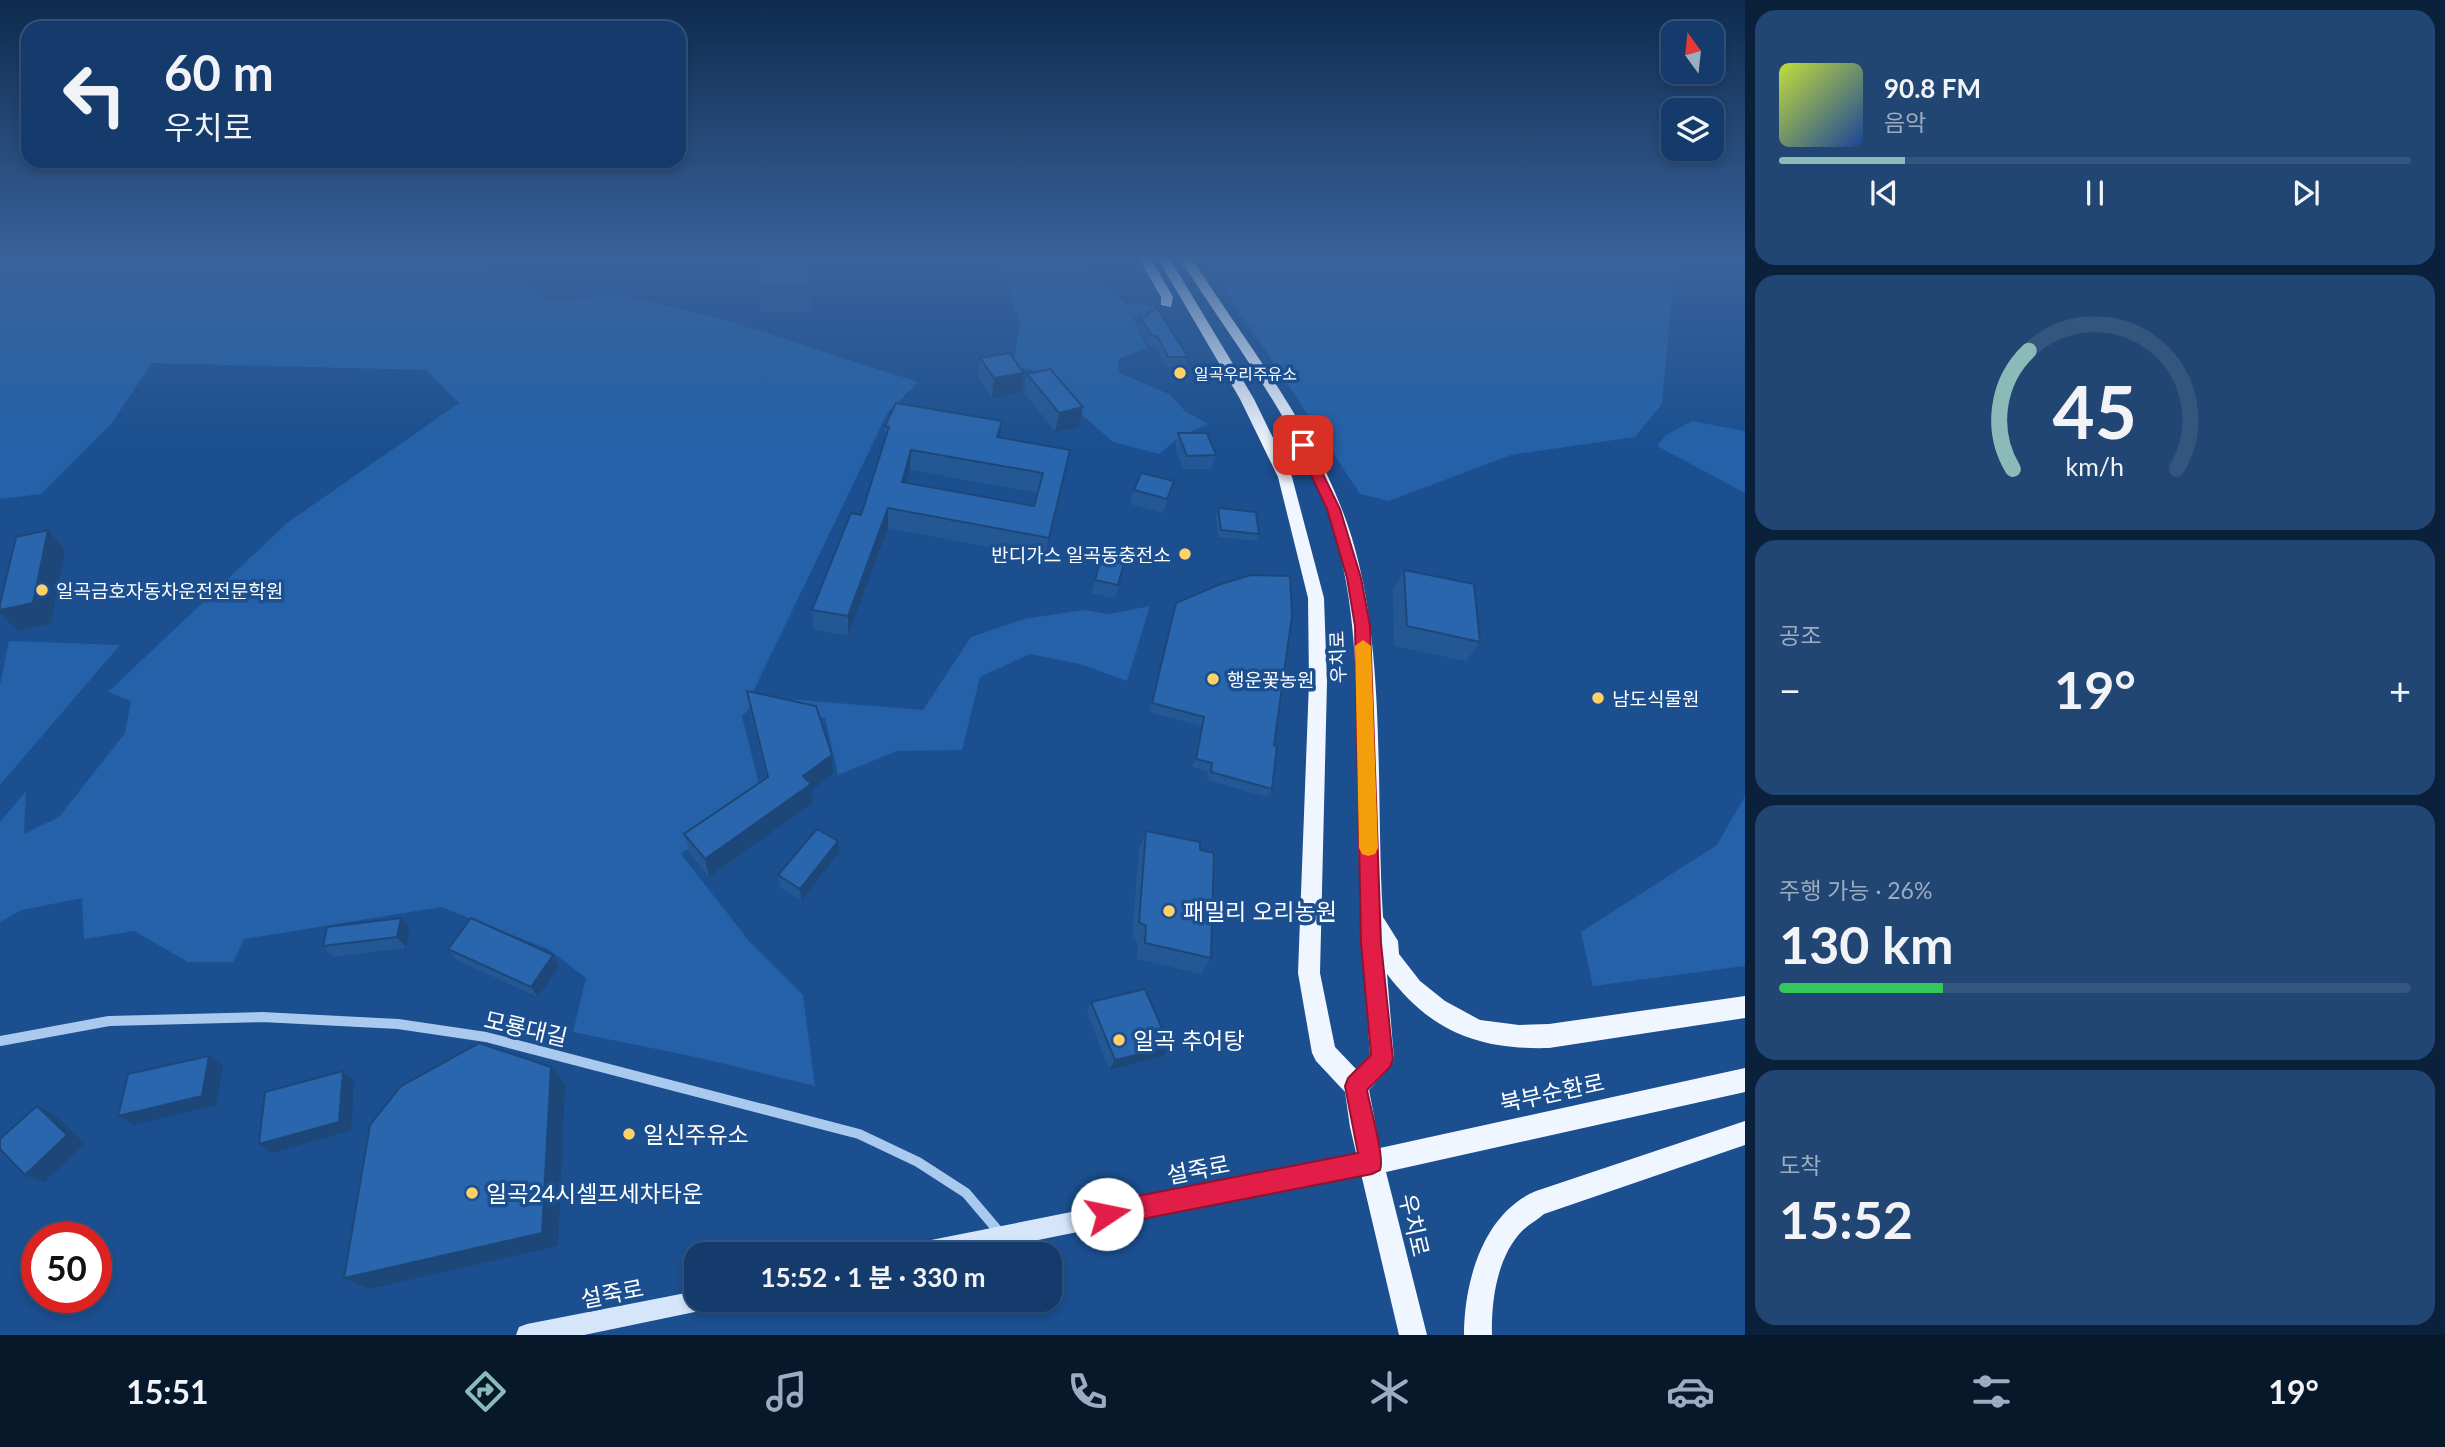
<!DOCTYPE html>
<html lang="ko">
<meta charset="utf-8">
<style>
body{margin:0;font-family:Lato,"Noto Sans KR",sans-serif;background:#214673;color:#f1f3f6;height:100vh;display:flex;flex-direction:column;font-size:26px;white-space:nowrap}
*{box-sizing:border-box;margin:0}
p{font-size:23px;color:#9dadc1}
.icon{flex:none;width:38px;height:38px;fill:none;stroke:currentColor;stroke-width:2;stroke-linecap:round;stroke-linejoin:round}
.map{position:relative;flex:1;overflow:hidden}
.sheet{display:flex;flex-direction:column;gap:10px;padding:10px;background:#0b203b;width:700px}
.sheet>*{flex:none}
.banner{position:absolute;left:21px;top:21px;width:665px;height:147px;border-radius:21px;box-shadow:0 4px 10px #0003,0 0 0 2px #33557e;background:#143b6b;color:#f1f3f6;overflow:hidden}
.needle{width:46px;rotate:345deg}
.controls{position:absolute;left:1661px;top:21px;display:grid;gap:14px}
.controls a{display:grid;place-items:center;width:63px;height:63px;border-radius:14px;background:#143b6b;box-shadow:0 4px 10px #0003,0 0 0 2px #33557e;font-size:35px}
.speed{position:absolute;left:21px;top:1222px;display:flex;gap:14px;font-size:35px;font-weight:700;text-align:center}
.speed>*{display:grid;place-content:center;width:91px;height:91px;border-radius:50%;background:#143b6b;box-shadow:0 4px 10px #0003,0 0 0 2px #33557e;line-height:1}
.speed .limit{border:10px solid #d22;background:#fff;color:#111}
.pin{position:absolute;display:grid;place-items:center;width:60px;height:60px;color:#fff;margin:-30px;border-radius:14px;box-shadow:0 4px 10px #0006}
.me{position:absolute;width:77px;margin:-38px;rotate:79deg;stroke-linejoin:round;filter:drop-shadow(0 0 5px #0008)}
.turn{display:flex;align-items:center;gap:24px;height:147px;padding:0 28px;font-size:32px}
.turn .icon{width:91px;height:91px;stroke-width:2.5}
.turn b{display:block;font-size:49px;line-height:60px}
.big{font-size:52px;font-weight:700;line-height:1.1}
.sheet .card{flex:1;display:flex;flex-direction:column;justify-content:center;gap:10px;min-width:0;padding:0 24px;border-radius:21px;background:#214673}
.sheet .dial{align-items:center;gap:0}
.dial svg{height:182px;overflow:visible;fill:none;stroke:#33557e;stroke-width:7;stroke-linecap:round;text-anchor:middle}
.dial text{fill:#f1f3f6;stroke:none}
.song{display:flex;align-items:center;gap:21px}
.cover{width:84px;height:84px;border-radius:10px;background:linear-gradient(135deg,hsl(70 70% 55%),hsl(220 70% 35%))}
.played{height:7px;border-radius:4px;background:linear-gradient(90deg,#8bbbb9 20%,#33557e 20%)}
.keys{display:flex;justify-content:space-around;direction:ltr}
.heat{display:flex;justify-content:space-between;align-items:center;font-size:38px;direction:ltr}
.charge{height:10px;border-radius:5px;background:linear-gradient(90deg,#34c759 26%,#33557e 0)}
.trip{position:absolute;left:684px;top:1242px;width:378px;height:70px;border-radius:21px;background:#143b6b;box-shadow:0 4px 10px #0003,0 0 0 2px #33557e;font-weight:700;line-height:70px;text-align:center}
.dock{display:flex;height:112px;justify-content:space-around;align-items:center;background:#08182b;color:#9dadc1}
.dock .icon{width:49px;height:49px}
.dock .selected{color:#8bbbb9}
.dock b{font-size:32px;color:#f1f3f6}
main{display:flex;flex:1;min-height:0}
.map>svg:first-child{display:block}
.green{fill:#2461a8}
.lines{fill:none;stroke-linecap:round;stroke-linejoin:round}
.minor{stroke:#a9c9ee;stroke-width:10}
.secondary{fill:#d6e6fa;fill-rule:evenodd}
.primary{fill:#f0f6ff;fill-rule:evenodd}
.wall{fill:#245895;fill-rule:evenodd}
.shaded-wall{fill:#1d4779}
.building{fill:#2a66ad;stroke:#1d4779;stroke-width:2;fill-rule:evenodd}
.route{fill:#e11d48;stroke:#92132f;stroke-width:2}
.slow{fill:#f59e0b}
.poi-dot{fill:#ffd166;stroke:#1b4f8f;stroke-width:2.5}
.labels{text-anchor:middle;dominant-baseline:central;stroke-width:7;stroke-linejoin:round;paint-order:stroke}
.far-poi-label{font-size:16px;fill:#fff;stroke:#1b4f8f;text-anchor:start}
.poi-label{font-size:19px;fill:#fff;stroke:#1b4f8f;text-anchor:start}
.street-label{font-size:19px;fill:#fff;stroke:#1b4f8f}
.near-poi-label{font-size:23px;fill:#fff;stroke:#1b4f8f;text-anchor:start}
.near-street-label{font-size:23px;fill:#fff;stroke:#1b4f8f}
</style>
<main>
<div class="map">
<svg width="1745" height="1335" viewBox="0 0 1745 1335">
<rect width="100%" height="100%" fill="#1b4f8f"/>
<!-- green -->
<path class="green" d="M0 259H485L474 268 522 280 547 301 619 295 722 319 918 382 888 412 751 696 923 710 971 637 1024 619 1083 610 1110 614 1150 606 1127 681 1080 664 1030 654 980 677 962 750 897 751 838 775 825 718 752 706 742 716 762 796 681 854 749 941 803 995 815 1086 700 1058 573 1032 586 978 548 949 441 907 244 939 233 962H188L134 931 84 939 82 898 22 910 0 922V822L26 791 24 834 59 817 125 733 131 701 108 692 287 523 459 403 426 370 152 363 111 424 41 494 0 499Z
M984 259H1124L1084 262 1093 277 1126 304 1154 306 1152 315 1133 317 1147 348 1118 359 1119 373 1169 394 1185 411 1208 424 1181 436 1159 454 1113 442 1062 397 1041 372 1013 366 1020 325 1003 269Z
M1205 259H1675L1662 404 1635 437 1511 455 1389 501 1360 494Z
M1692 421 1745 431V493L1657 446 1666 435Z
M9 641 120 645 0 785V685Z
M1745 796V966L1593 986 1581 932 1717 845Z"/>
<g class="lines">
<!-- minor -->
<path class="minor" d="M0 1041 109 1021 262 1017 398 1024 486 1037 859 1134 918 1162 966 1193 1000 1233"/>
<!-- secondary -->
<path class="secondary" d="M1372 1152 1379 1155 1382 1162 1379 1169 1372 1172 965 1255H900L903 1247 911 1244Z
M696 1291V1300H717L714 1308 584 1335H516L519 1327 527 1324Z"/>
<!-- primary -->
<path class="primary" d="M1139 259H1151L1173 297 1171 307 1161 305V297Z
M1158 259H1170L1254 399 1292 477 1324 598 1327 682 1320 973 1335 1047 1356 1069 1370 1055C1364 975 1359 898 1358 818 1356 720 1362 619 1332 524 1301 427 1234 344 1180 259H1192C1247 344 1313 426 1347 523 1388 640 1375 793 1383 917L1398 941 1399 954 1420 981 1445 1001 1480 1020 1519 1025 1549 1024 1745 996V1018L1549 1048C1478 1050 1430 1031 1387 974L1394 1059 1390 1067 1369 1090 1380 1148 1745 1068V1092L1386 1172 1427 1335H1399L1350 1127 1345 1092 1316 1061 1312 1053 1298 973 1309 682 1308 598 1278 477 1240 399Z
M1745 1121V1145L1544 1214C1537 1220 1528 1225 1522 1231 1497 1257 1491 1301 1492 1335H1464C1464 1282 1483 1213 1536 1191Z"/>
</g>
<!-- wall -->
<path class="wall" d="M512 259H546L537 268 514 265Z
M809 259 812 311 760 313 758 287Z
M1146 314 1188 357 1185 367H1166L1155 346H1150L1138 326 1140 317 1145 316Z
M980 358 1021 393 992 398 978 377Z
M1027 374 1083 407 1079 427 1055 432 1024 393Z
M885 426 1000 438 1066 470 1045 558 888 528 848 636 814 630 812 610 861 515 885 441ZM910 470 1038 493 1034 506 907 482Z
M1178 433 1216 455 1211 469H1183L1175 447Z
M1174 481 1163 513 1130 504 1134 490Z
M1218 508 1259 534 1256 541 1218 537 1216 515Z
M1126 556 1115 599 1091 593 1095 580Z
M1404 570 1480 642 1466 661 1394 646 1393 590Z
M1176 603 1274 745 1272 789 1267 797 1207 780 1208 771 1193 767 1201 726 1149 712Z
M747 691 832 755 833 774 812 790 813 803 709 877 689 852 684 834 767 778 750 711Z
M1146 831 1200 850 1211 958 1201 974 1137 959 1138 943 1132 938 1139 849Z
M839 853 801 901 780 887 778 875Z
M410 929 406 948 333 957 323 946Z
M448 949 559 966 538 997 456 960Z
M1091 1002 1163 1056 1109 1070 1087 1012Z"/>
<!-- shaded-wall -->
<path class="shaded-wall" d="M534 259H546L537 268Z
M1024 373 1021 393 992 398 994 378Z
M1083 407 1079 427 1055 432 1059 413Z
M1002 421 1000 440 997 437Z
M911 450 910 470 901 502 902 482Z
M1070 450 1066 470 1045 558 1049 538Z
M888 508V528L848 636V616Z
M48 530 65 550 51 623 18 631 0 613V610Z
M832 755 833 774 812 790 813 803 709 877 705 859 803 776Z
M838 841 839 853 801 901 800 889Z
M401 918 410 929 406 948 397 937Z
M553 955 559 966 538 997 531 987Z
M1170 1047 1163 1056 1109 1070 1115 1060Z
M209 1056 223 1065 216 1105 134 1125 118 1116Z
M551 1067 565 1085 558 1246 369 1289 344 1278Z
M343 1071 354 1081 351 1130 273 1153 259 1144Z
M37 1106 55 1115 85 1144 44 1182 25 1175Z"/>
<!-- building -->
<path class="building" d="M758 259H809L811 285 758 287Z
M1157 308 1188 357H1168L1157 336H1152L1140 317 1147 316 1146 314Z
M1009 353 1024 373 994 378 980 358Z
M1050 369 1083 407 1059 413 1027 374Z
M896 403 1002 421 997 437 1070 450 1049 538 888 508 848 616 812 610 851 513 861 515 889 427 885 426ZM911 450 1043 473 1034 506 902 482Z
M1178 433H1207L1216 455 1187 456Z
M1141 473 1174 481 1167 499 1134 490Z
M1218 508 1256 512 1259 534 1221 530Z
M48 530 33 603 0 610V604L16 537Z
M1103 551 1126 556 1118 585 1095 580Z
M1404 570 1474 584 1480 642 1407 626Z
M1251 575 1290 576 1292 616 1274 745 1277 746 1272 789 1211 772 1212 763 1196 759 1204 717 1152 703 1176 603 1218 585Z
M747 691 816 706 832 755 803 776 811 784 705 859 684 834 768 777Z
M817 829 838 841 800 889 778 875Z
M1146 831 1200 842V850L1214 853 1211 958 1145 943 1146 926 1139 922Z
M401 918 397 937 323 946 327 927Z
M471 918 553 955 531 987 448 949Z
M1145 989 1170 1047 1115 1060 1091 1002Z
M479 1043 551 1067 542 1233 344 1278 370 1125 401 1086Z
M209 1056 202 1096 118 1116 128 1074Z
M343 1071 339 1122 259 1144 265 1092Z
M37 1106 67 1135 25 1175 0 1149V1139Z"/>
<!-- sky -->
<linearGradient id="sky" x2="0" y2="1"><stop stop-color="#0f2b4f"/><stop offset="0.58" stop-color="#39639b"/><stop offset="1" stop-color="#39639b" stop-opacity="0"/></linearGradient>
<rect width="1745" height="446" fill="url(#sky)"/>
<!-- route -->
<path class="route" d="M1303 442 1309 445 1340 509 1361 578 1370 626 1381 943 1393 1059 1390 1067 1367 1090C1370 1107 1385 1158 1380 1170L1372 1174 1107 1226 1099 1222 1095 1214 1099 1206 1107 1202 1358 1153 1345 1086 1348 1078 1371 1055 1361 943 1355 626 1347 578 1327 509 1297 445Z"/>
<!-- slow -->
<path class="slow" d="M1363 640 1371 646 1378 848 1375 854 1368 856 1362 854 1359 848 1355 646Z"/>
<!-- markers -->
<g class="poi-dot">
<circle cx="1180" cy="373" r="7"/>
<circle cx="1185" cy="554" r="7"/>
<circle cx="42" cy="590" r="7"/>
<circle cx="1213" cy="679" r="7"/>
<circle cx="1598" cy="698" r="7"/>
<circle cx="1169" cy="911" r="7"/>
<circle cx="1119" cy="1040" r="7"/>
<circle cx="629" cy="1134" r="7"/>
<circle cx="472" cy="1193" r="7"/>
</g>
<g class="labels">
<!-- far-poi labels -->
<g class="far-poi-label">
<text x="1194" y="373">일곡우리주유소</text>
</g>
<!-- poi labels -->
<g class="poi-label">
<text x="1171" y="554" text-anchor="end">반디가스 일곡동충전소</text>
<text x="56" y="590">일곡금호자동차운전전문학원</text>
<text x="1227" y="679">행운꽃농원</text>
<text x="1612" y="698">남도식물원</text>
</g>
<!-- street labels -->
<g class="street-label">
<text transform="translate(1337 657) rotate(-92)">우치로</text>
</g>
<!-- near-poi labels -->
<g class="near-poi-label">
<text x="1183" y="911">패밀리 오리농원</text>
<text x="1133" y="1040">일곡 추어탕</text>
<text x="643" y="1134">일신주유소</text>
<text x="486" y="1193">일곡24시셀프세차타운</text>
</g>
<!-- near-street labels -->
<g class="near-street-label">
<text transform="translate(526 1028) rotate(13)">모룡대길</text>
<text transform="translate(1552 1092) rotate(-12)">북부순환로</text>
<text transform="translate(1198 1169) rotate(-11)">설죽로</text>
<text transform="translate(1415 1225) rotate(77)">우치로</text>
<text transform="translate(612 1293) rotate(-11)">설죽로</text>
</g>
</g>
</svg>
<div class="controls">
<a><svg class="needle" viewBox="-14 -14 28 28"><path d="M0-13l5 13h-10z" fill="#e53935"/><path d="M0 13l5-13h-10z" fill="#9dadc1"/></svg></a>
<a><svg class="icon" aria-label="layers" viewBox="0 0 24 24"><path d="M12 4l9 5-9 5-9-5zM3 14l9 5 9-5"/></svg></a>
</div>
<div class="speed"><div class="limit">50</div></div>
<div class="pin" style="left:1303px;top:445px;background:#d93025"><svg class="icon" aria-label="arrive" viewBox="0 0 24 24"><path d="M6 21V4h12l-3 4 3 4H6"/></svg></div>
<svg class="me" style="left:1107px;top:1214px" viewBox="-20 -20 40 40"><circle r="19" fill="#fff"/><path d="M0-13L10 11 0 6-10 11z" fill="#e11d48"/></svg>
<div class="trip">15:52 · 1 분 · 330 m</div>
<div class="banner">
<div class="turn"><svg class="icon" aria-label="left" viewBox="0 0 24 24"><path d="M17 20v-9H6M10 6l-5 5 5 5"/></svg><div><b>60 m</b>우치로</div></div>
</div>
</div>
<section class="sheet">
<div class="card">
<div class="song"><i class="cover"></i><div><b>90.8 FM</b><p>음악</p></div></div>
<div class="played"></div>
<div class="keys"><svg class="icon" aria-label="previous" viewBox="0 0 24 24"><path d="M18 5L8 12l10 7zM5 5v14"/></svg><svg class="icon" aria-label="pause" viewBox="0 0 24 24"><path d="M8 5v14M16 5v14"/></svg><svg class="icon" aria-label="next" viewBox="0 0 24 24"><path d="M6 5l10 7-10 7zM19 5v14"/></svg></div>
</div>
<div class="card dial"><svg viewBox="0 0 100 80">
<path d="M14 69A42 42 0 1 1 86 69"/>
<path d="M14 69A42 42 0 0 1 21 17" stroke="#8bbbb9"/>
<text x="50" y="56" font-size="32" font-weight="700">45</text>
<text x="50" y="72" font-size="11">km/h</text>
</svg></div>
<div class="card"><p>공조</p>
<div class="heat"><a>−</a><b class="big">19°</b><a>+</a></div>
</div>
<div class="card"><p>주행 가능 · 26%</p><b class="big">130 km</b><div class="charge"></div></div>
<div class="card"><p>도착</p><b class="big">15:52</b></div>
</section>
</main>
<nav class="dock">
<b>15:51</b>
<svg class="icon selected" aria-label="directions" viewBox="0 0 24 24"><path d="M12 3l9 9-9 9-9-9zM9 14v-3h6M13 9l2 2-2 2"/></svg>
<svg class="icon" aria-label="music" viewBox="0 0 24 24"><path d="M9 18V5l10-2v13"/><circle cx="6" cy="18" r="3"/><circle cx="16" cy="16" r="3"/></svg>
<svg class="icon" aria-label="phone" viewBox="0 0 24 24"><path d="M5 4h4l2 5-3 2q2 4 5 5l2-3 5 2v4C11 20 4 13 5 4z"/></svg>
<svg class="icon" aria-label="climate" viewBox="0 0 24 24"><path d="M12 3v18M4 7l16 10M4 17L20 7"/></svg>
<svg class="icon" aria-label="car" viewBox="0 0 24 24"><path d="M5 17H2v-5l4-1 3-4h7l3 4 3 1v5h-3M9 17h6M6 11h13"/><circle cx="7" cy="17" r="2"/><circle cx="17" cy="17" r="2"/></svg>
<svg class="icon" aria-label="filters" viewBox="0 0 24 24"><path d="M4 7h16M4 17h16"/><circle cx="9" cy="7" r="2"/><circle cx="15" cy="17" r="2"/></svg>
<b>19°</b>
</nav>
